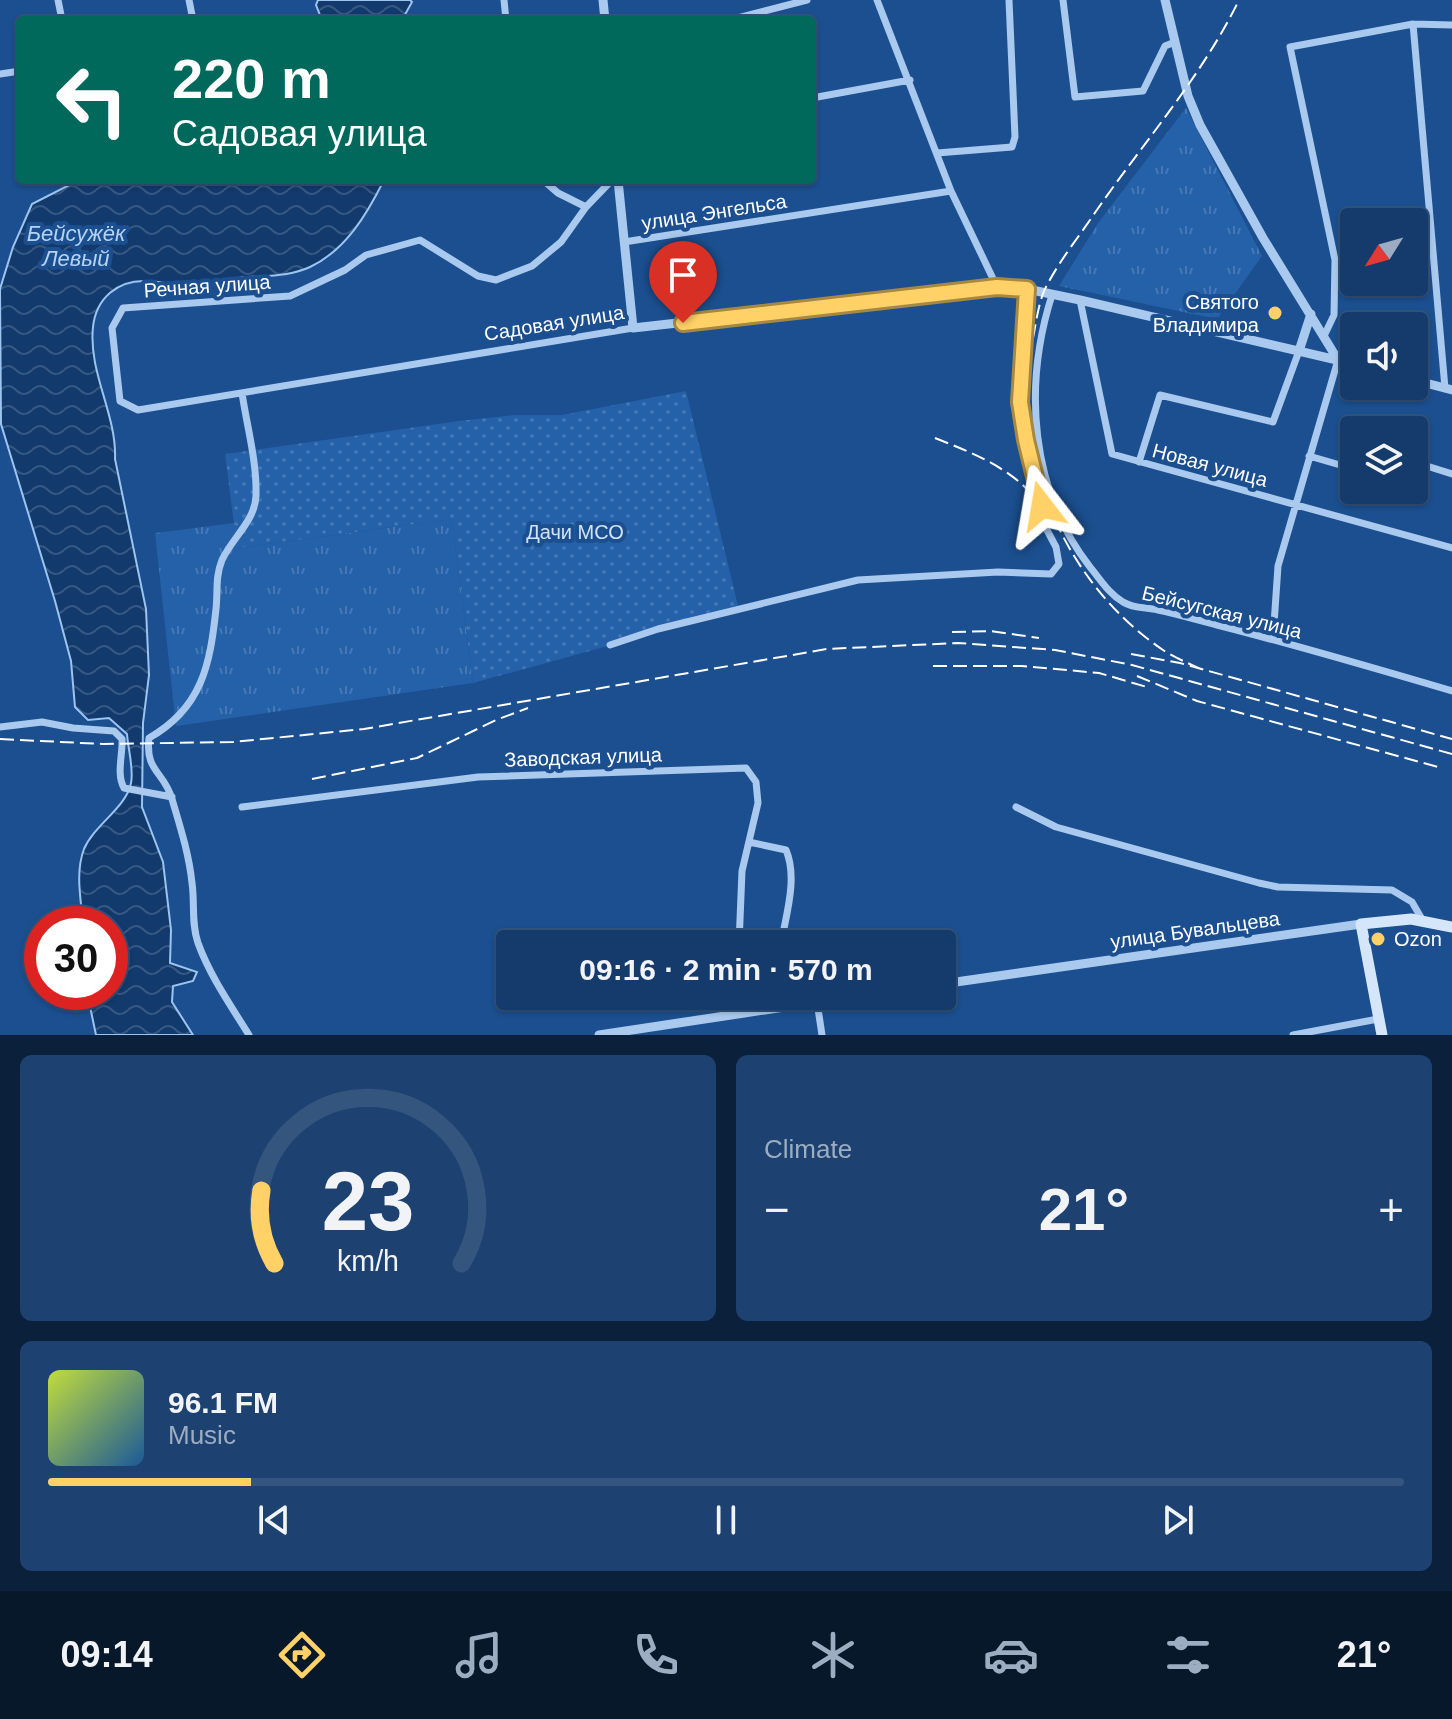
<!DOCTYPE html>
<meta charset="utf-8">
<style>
body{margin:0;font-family:Arial,sans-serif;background:#1d4271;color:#f1f3f6;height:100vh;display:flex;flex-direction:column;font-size:30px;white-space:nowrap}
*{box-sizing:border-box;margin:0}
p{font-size:26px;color:#9dadc1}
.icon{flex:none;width:44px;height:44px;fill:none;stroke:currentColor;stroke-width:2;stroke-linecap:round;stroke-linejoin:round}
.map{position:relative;height:1035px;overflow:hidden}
.details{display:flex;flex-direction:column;gap:20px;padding:20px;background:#0b203b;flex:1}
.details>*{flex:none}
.guide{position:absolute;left:16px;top:16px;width:800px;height:168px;border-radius:8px;box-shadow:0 2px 6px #0004,0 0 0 2px #33557e;background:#00695c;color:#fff;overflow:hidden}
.needle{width:52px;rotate:233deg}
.tools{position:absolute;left:1340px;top:208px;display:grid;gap:16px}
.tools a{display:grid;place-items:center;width:88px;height:88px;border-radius:8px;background:#143b6b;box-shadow:0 2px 6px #0004,0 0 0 2px #33557e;font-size:40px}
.speed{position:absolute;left:24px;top:906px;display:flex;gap:16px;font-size:40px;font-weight:700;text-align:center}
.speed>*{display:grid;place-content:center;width:104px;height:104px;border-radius:50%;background:#143b6b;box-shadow:0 2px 6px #0004,0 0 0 2px #33557e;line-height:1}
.speed .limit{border:12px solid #d22;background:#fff;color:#111}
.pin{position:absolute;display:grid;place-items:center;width:68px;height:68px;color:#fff;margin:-82px -34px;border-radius:50% 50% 50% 0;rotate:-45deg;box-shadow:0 0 8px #0007}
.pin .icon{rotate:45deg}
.me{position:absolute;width:88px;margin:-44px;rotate:346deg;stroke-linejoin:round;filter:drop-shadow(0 0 6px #0008)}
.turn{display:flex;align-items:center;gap:28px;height:168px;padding:0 24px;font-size:36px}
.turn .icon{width:104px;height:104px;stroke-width:2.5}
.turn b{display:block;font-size:56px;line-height:68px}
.big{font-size:60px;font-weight:700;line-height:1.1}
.details .widget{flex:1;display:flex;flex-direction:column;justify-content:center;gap:12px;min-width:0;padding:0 28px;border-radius:12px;background:#1d4271}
.details .dial{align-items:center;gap:0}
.dial svg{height:208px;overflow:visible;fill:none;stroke:#33557e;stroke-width:7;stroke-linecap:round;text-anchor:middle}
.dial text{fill:#f1f3f6;stroke:none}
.song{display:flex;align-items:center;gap:24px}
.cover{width:96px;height:96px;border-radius:12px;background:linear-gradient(135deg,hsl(70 70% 55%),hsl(210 70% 35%))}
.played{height:8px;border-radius:4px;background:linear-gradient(90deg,#ffd166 15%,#33557e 15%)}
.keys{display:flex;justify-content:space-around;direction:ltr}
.heat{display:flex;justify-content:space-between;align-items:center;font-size:44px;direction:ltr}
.details .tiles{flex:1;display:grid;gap:20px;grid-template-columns:1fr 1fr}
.widget:last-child{grid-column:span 2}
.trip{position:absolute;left:496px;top:930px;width:460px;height:80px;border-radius:8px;background:#143b6b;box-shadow:0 2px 6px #0004,0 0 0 2px #33557e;font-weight:700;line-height:80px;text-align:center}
.tab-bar{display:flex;height:128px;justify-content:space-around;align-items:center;background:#08182b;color:#9dadc1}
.tab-bar .icon{width:56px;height:56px}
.tab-bar .current{color:#ffd166}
.tab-bar b{font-size:36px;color:#f1f3f6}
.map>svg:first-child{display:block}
.park{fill:url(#park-tufts)}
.garden{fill:url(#garden-dots)}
.water{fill:url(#water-waves);stroke:#9cc4f0;stroke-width:2}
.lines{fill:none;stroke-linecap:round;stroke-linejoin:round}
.minor{stroke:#a9c9ee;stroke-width:7}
.tertiary{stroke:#a9c9ee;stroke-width:9}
.secondary{stroke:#d6e6fa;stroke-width:11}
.rail{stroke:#fff;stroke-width:2;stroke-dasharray:14 6;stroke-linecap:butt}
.route-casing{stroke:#a68842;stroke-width:20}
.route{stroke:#ffd166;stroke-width:14}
.poi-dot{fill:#ffd166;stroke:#1b4f8f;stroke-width:3}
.labels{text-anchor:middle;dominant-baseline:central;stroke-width:8;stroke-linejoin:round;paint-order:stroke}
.street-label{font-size:20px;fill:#fff;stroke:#1b4f8f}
.poi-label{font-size:20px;fill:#fff;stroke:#1b4f8f;text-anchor:end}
.park-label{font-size:20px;fill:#cfe3fa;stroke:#1b4f8f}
.water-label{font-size:22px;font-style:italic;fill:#b5d3f5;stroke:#1b4f8f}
</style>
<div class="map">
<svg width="1452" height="1035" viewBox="0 0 1452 1035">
<defs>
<pattern id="park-tufts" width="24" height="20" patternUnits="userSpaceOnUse" patternTransform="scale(2)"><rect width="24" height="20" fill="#2461a8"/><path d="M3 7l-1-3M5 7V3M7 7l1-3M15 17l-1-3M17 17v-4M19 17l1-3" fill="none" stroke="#4579b5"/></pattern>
<pattern id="garden-dots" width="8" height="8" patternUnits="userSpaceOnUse" patternTransform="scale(2)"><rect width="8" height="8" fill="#2461a8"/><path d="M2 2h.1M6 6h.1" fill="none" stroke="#4579b5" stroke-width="1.8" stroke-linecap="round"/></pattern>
<pattern id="water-waves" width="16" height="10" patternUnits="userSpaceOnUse" patternTransform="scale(2)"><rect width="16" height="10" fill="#123a6d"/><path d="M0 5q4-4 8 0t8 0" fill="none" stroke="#365883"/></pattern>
</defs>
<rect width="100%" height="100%" fill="#1b4f8f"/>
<!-- park -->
<path class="park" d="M1186 108 1262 256 1217 319 1059 286 1098 223Z
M452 519 473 683 176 726 155 533 234 523 238 548Z"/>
<!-- garden -->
<path class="garden" d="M686 391 739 610 473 683 452 519 237 548 225 454 459 421 514 415H562Z"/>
<!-- water -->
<path class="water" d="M318 0H410L412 2 402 20H322L316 5Z
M79 180H384C367 214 346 250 310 267 286 278 263 275 238 278 220 280 201 284 183 284 171 285 159 281 146 281 118 280 96 298 93 327 88 372 117 415 115 459L146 609 149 675 143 723 142 807 163 862 171 930 170 963 197 972 193 981 173 986 172 1002 193 1035H96L87 992H110V924H83C81 899 75 873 84 849 95 824 126 808 131 783 134 769 128 749 127 734L109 718 88 720 75 707 71 661 55 601 1 424 0 289 13 247 32 204Z"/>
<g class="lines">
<!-- minor -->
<path class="minor" d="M58 0 62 20
M189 0 193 20
M504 0 506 20
M877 0 951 191 997 287
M1063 0 1075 97 1143 91 1165 46 1175 42
M730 20 807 0
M1413 24 1445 388
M0 74 20 71
M812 98 910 80
M937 153 1012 147 1015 137 1009 0
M543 180 558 193 586 207
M612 180 586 207 561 242 532 266 496 280 478 276 420 240 366 255 345 270 290 296 123 308 112 328 120 401 138 410 633 328
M624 242 951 191
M1052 295C1023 386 1030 490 1090 567 1100 579 1109 594 1123 602 1134 609 1146 607 1158 610 1178 614 1197 620 1217 625 1296 645 1374 668 1452 691
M1080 300 1112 454 1452 548
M1324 336 1334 315 1335 260 1290 47 1413 24 1452 25
M242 393C247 427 257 461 256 496 255 521 232 538 222 560 215 577 218 592 216 609 210 665 202 708 149 738 145 772 164 771 172 799 180 826 189 854 192 883 195 903 191 923 198 943 210 976 231 1006 249 1035
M1309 456 1354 469
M1139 462 1160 395 1273 422 1299 351
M1414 462 1452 474
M1273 639 1278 566 1338 360
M610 645 658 629 858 580 998 572 1051 574 1059 564 1056 547 1041 519 1042 506 1026 440 1020 402 1027 289
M0 727 42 722 73 728 114 731 122 739C123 754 116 774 124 788L172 797
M242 807 478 777 746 768 756 782 758 803 742 871 739 944
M1016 807 1056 827 1259 883 1278 887 1392 890 1412 902 1423 921
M749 842 786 850C798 878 786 915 781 944
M737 996 746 1012
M772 996V1008
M817 1002 822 1035
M1293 1035 1378 1019"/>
<!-- tertiary -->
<path class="tertiary" d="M603 0 605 20
M1165 0 1188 96 1200 125 1263 238 1338 360
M618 180 633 328 997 287 1027 289 1080 300 1354 364
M1299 351 1311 314
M1414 380 1452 390
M942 984 1361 924
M599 1035 857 996"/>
<!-- secondary -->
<path class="secondary" d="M1382 1035 1361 924 1411 919 1452 927"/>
<!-- rail -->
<path class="rail" d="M935 438C978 455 1019 471 1045 511
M952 632 991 631 1039 638
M1131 654 1180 663 1452 739
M933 666H1022L1099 673 1147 687
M1201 669C1188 663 1175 658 1163 650 1065 584 1008 454 1033 338 1036 323 1038 306 1044 291 1056 266 1074 243 1090 220 1140 146 1200 80 1239 0
M1137 676 1197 701 1438 767
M0 739 103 744 233 742 364 729 827 649 958 643 1055 650 1132 665 1452 754
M312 779 417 758 496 720 528 708"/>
</g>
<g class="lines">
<defs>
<path id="route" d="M683 323 997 287 1027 289 1020 402 1026 440 1042 506"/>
</defs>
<!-- route casing -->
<use href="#route" class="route-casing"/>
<!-- route -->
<use href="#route" class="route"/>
</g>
<!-- markers -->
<g class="poi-dot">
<circle cx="1275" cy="313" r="8"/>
<circle cx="1378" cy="939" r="8"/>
</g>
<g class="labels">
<!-- street labels -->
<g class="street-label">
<text transform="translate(714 212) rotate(-9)">улица Энгельса</text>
<text transform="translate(207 286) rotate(-4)">Речная улица</text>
<text transform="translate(554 323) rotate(-9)">Садовая улица</text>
<text transform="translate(1210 465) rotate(15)">Новая улица</text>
<text transform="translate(1222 612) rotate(14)">Бейсугская улица</text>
<text transform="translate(583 757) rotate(-2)">Заводская улица</text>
<text transform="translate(1195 930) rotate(-8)">улица Бувальцева</text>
</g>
<!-- poi labels -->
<g class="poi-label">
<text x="1259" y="302">Святого<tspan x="1259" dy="23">Владимира</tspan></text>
<text x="1394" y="939" text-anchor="start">Ozon</text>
</g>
<!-- park labels -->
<g class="park-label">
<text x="575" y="532">Дачи МСО</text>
</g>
<!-- water labels -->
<g class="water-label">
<text x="76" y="233">Бейсужёк<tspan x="76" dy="25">Левый</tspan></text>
</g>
</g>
</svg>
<div class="tools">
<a><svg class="needle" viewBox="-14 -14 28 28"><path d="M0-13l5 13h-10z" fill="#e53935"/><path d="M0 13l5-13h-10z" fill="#9dadc1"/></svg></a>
<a><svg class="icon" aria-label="sound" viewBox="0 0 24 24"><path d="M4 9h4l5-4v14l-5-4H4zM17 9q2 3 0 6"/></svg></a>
<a><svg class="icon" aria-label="layers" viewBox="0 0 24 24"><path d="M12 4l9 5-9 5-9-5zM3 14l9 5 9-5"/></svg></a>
</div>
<div class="speed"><div class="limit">30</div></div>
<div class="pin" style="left:683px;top:323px;background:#d93025"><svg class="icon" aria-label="arrive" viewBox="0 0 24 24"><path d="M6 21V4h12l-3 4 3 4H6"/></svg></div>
<svg class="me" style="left:1042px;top:506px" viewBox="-20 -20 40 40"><path d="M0-17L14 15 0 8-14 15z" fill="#ffd166" stroke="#fff" stroke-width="4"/></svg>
<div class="trip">09:16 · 2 min · 570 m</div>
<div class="guide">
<div class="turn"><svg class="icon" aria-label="left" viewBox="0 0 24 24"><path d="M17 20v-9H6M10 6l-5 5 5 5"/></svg><div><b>220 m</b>Садовая улица</div></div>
</div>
</div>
<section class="details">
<div class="tiles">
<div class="widget dial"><svg viewBox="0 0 100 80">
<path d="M14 69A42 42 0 1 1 86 69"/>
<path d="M14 69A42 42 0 0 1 9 41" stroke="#ffd166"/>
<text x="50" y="56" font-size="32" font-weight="700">23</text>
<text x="50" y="72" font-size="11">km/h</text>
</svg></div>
<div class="widget"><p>Climate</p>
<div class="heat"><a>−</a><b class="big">21°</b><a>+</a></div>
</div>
<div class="widget">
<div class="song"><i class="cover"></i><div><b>96.1 FM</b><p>Music</p></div></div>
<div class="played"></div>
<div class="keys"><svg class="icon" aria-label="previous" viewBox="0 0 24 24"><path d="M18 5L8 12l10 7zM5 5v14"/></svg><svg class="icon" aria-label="pause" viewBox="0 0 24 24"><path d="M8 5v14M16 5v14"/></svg><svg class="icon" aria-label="next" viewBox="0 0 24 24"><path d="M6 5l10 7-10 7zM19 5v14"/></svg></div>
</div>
</div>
</section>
<nav class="tab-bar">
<b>09:14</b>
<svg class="icon current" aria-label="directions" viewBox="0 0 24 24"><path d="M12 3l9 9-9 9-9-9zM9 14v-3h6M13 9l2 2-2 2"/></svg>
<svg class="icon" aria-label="music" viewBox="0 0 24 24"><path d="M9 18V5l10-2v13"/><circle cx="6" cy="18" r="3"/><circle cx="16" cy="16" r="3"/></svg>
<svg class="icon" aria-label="phone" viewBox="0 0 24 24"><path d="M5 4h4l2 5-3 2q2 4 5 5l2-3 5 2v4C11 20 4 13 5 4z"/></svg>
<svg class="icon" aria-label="climate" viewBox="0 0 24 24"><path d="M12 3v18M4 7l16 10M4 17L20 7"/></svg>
<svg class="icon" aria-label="car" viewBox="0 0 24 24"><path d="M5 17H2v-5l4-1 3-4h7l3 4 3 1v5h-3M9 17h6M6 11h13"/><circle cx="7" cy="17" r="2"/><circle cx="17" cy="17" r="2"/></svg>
<svg class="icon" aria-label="filters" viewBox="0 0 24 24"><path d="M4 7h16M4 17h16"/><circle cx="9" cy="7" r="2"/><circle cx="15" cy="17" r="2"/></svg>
<b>21°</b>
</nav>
